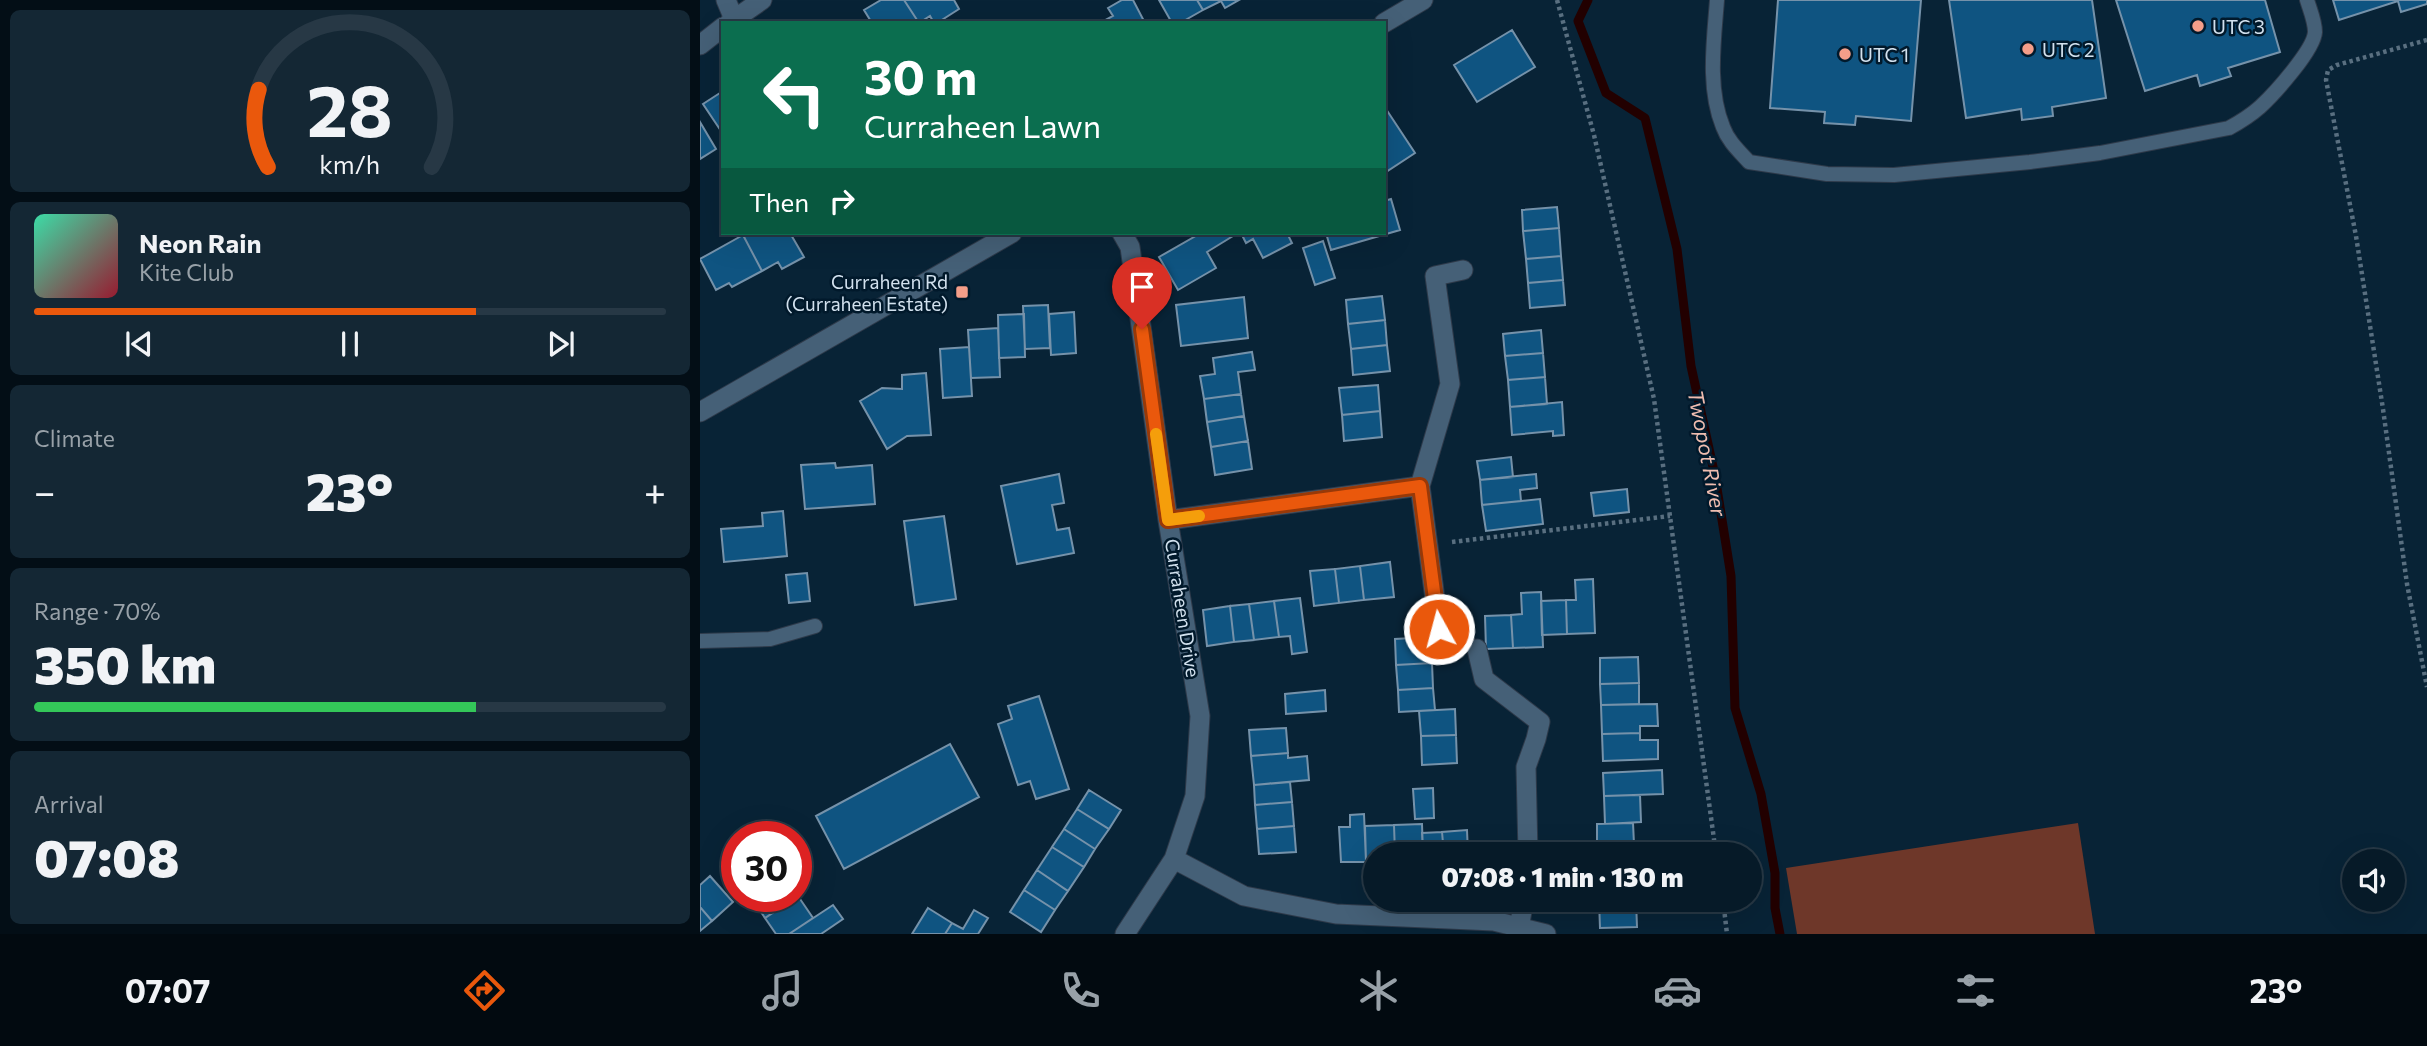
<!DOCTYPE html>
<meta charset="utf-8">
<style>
body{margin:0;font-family:Commissioner,sans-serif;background:#142734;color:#f1f3f6;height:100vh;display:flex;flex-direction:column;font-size:26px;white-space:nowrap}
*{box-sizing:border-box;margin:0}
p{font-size:23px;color:#98a1a8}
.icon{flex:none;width:38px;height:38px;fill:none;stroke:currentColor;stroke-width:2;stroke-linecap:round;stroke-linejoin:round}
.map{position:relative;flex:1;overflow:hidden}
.details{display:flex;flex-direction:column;gap:10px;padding:10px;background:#030e16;width:700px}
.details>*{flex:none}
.guide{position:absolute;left:21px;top:21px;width:665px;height:214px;border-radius:0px;box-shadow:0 7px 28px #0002,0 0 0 2px #273845;background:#0b6e4f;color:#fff;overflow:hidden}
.buttons{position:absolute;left:1642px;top:849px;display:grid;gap:14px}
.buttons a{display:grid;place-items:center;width:63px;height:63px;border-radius:50%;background:#061a28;box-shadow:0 7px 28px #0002,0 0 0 2px #273845;font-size:35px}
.speed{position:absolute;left:21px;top:821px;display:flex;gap:14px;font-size:35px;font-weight:700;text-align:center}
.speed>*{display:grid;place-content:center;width:91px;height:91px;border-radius:50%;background:#061a28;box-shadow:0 7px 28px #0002,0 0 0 2px #273845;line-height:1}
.speed .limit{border:10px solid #d22;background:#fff;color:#111}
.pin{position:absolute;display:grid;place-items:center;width:60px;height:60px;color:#fff;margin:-72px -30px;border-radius:50% 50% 50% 0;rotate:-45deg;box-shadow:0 0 7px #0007}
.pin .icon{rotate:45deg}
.me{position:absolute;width:77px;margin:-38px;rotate:353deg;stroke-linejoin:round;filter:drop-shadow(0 0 5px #0008)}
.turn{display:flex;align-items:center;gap:24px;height:147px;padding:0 28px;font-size:32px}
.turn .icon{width:91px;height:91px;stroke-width:2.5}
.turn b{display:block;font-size:49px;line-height:60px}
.then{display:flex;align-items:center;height:66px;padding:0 28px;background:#0003;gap:14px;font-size:26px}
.big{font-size:52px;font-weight:800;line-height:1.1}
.details .widget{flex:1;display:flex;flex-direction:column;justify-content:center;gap:10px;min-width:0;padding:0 24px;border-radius:10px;background:#142734}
.details .dial{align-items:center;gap:0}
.dial svg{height:182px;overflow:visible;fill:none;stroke:#273845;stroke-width:7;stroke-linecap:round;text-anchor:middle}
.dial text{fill:#f1f3f6;stroke:none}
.song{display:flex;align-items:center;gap:21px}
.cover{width:84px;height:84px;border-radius:10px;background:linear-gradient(135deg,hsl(160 70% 55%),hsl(350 70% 35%))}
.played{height:7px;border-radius:4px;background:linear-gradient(90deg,#ea580c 70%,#273845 70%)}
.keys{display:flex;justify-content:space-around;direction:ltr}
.heat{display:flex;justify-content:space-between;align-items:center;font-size:38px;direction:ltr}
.charge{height:10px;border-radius:5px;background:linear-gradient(90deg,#34c759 70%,#273845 0)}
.trip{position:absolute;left:663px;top:842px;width:399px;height:70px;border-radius:35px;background:#061a28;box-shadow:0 7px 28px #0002,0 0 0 2px #273845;font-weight:800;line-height:70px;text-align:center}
.dock{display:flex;height:112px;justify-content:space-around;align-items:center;background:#020a10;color:#98a1a8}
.dock .icon{width:49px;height:49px}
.dock .on{color:#ea580c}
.dock b{font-size:32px;color:#f1f3f6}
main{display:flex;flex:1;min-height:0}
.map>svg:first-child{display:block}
.green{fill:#6e3729}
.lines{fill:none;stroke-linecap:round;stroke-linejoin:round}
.stream{stroke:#200;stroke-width:9}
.building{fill:#0f5481;stroke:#7592aa;stroke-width:2}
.service-casing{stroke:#2e3a4a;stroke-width:16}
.minor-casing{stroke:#2e3a4a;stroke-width:21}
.tertiary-casing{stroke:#2e3a4a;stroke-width:21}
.path{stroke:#596f80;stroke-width:4.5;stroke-dasharray:3.5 3.5;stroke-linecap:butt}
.service{stroke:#456077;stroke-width:14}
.minor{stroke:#456077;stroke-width:19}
.tertiary{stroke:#456077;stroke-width:19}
.route-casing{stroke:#983908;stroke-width:18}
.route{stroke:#ea580c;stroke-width:12}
.slow{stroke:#f59e0b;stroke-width:12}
.poi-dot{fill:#f49e89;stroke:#01192b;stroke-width:2.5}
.labels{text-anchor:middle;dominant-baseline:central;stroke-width:5;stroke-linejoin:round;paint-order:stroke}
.poi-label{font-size:19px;fill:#d2e1ee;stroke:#01192b;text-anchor:start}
.street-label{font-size:19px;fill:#d2e1ee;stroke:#01192b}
.water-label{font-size:21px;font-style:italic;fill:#efbdb0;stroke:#01192b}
</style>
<main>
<section class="details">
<div class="widget dial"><svg viewBox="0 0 100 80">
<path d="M14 69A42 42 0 1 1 86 69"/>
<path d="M14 69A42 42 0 0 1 10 35" stroke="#ea580c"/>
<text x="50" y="56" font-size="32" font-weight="700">28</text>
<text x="50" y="72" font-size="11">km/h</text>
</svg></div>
<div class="widget">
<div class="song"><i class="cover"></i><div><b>Neon Rain</b><p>Kite Club</p></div></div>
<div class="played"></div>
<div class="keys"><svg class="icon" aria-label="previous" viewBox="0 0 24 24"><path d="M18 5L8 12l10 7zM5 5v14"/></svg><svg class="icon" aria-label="pause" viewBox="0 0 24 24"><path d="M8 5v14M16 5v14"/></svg><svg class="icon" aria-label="next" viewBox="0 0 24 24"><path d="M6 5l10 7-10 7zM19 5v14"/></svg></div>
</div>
<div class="widget"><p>Climate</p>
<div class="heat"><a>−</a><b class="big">23°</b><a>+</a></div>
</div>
<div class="widget"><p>Range · 70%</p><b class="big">350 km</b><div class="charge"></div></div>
<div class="widget"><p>Arrival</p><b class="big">07:08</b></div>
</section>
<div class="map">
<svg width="1727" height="934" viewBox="0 0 1727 934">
<rect width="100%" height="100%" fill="#082336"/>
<!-- green -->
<path class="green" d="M1378 823 1395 934H1097L1086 868Z"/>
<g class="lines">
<!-- stream -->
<path class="stream" d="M888 0 878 21 906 93 945 118 977 249 991 366 1015 476 1031 576 1035 708 1061 794 1075 873V908L1080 934"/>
</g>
<!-- building -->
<path class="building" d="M181 0H204L219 23H172L164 10Z
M204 0H254L259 9 237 23H234L230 16 219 23Z
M422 0H433L445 23H400L413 16 408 8Z
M459 0H497L503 10 480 23H472Z
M497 0H539L525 8 521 1 503 10Z
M1078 0H1221L1211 121 1156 116 1155 125 1124 123 1125 112 1070 108Z
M1249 0H1392L1406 98 1352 107 1353 116 1322 120 1321 109 1266 118Z
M1416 0H1565L1580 52 1528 68 1531 76 1500 86 1497 75 1445 91Z
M1633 0H1727V4L1701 12 1698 1 1639 20Z
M812 30 835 67 777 102 754 65Z
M23 91V134L3 104Z
M684 106 715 153 686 172 684 168Z
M0 122 16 149 0 159Z
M691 199 700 230 631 250 626 233H684V201Z
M857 207 859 228 823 231 822 210Z
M859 228 861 256 826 259 823 231Z
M48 233H90L104 257 82 269 78 262 62 271 43 235Z
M501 233H531L533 236 507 252 516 268 478 290 459 257Z
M541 233H587L592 243 563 258 553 239 546 243Z
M43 235 62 271 32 287 29 283 16 290 0 259Z
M623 241 635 278 615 285 603 248Z
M861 256 863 280 828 283 826 259Z
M863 280 865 305 830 308 828 283Z
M682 296 685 320 648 324 646 300Z
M544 297 548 338 481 346 476 305Z
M348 305 350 348 325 349 323 306Z
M374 312 376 353 351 355 349 314Z
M324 314 325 357 299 358 298 315Z
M685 320 687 345 651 349 648 324Z
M298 328 300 377 271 378 268 330Z
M841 330 843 353 805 356 803 334Z
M687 345 690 371 653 375 651 349Z
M269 347 272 396 243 398 240 349Z
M552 352 555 370 538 372 541 394 504 399 500 376 515 374 513 358Z
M843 353 845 377 808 380 805 356Z
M226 373 231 435 207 436 187 449 160 401 182 388 202 389V375Z
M845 377 847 404 810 407 808 380Z
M678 385 680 411 642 415 639 388Z
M541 394 544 416 507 422 504 399Z
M862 402 864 435 853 436V431L812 435 810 407Z
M680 411 682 437 644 441 642 415Z
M544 416 548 441 511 447 507 422Z
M548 441 552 469 515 475 511 447Z
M811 457 813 477 780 480 777 461Z
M135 463 136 468 172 465 175 504 105 509 101 465Z
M359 474 364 503 352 505 357 530 369 528 374 553 317 564 301 486Z
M836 474 837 488 820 490 821 501 782 505 780 480Z
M927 489 929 512 894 516 891 493Z
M840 499 843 524 786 531 782 505Z
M83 511 87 556 24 562 21 529 63 526 62 513Z
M244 516 256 599 215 605 204 521Z
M690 562 694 597 664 600 660 566Z
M660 566 664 600 639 603 635 569Z
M635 569 639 603 614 606 610 571Z
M107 573 110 601 89 603 86 575Z
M893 579 895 633 867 634 866 600H876L875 580Z
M841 592 843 647 813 648 811 615 822 614 821 593Z
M600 598 607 652 592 654 590 636 579 637 574 601Z
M866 600 867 634 842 635 841 601Z
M574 601 579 637 554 640 549 604Z
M549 604 554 640 534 642 530 606Z
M530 606 534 642 507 646 503 610Z
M811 615 813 648 786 649 785 616Z
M730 637 732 663 696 665 695 639Z
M938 657 939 683 900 684V658Z
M732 663 733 688 698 690 696 665Z
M939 683V704L901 705 900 684Z
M733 688 735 710 699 712 698 690Z
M625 690 626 711 586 714 585 694Z
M339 696 369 789 336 799 330 781 318 785 298 724 312 719 308 706Z
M957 704 958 726H940V733L902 734 901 705Z
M755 709 756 735 721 736 719 711Z
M586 728 588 753 551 756 549 730Z
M940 733V740H958V759L903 761 902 734Z
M756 735 757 763 722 765 721 736Z
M250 744 279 797 144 869 116 816Z
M588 753V758L607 756 609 780 554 785 551 756Z
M962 770 963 794 904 796 903 773Z
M590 782 592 802 555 805 554 785Z
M733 788 734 818 715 819 713 789Z
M389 790 421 810 409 829 377 809Z
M940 795 941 822 905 824 904 796Z
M592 802 594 826 557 829 555 805Z
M377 809 409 829 395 849 364 829Z
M664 814 666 862H641L639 827H650V815Z
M933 823 934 844 897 845V824Z
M722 824 723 854H695L694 825Z
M694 825 695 854H676V861L666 862 665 826Z
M594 826 596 852 559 854 557 829Z
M364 829 395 849 384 867 352 847Z
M767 830 768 854H744L742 832Z
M742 832 744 854H723L722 833Z
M934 844V854H898L897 845Z
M352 847 384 867 368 891 337 870Z
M337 870 368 891 355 910 324 890Z
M10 876 33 902 12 921 0 907V885Z
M324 890 355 910 341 932 310 912Z
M96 892 98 896 65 918 50 896H96Z
M98 896 113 918 89 934H76L65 918Z
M899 900H936L937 927 900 928Z
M133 905 143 919 121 934H89Z
M0 907 12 921 0 931Z
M228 908 252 923 245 934H212Z
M274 910 288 918 278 934H245L252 923 263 929Z"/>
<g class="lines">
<defs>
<path id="service" d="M1017 0C1014 40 1007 88 1023 127 1028 141 1039 151 1049 162L1127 174 1194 175 1330 162 1400 153 1529 128C1540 122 1551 115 1560 107 1574 94 1614 50 1615 32 1615 21 1610 10 1607 0
M0 641 70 639 115 626"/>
<path id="minor" d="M26 0 34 19
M29 23 62 0
M0 45 23 27
M422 233 430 247 468 520 500 716 495 796 474 859 425 934
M720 486 739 629
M468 520 720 486 750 384 735 276 763 270
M777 649 784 679 840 722 836 739 826 767 828 854
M474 859 544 896 636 914 794 921 846 934
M819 928 824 900"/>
<path id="tertiary" d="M684 23 723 0
M0 412 312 233"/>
</defs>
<!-- service casing -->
<use href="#service" class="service-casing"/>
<!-- minor casing -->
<use href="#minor" class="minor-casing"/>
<!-- tertiary casing -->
<use href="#tertiary" class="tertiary-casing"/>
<!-- path -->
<path class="path" d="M857 0 894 135 954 399 1016 854
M1727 40 1637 65 1628 70 1626 80 1656 236 1683 409 1707 584 1727 687
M752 542 970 516
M1023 900 1027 934"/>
<!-- service -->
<use href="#service" class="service"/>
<!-- minor -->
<use href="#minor" class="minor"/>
<!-- tertiary -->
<use href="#tertiary" class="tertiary"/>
</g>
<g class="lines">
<defs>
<path id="route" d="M442 329 468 520 720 486 739 629"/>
</defs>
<!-- route casing -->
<use href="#route" class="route-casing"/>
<!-- route -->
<use href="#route" class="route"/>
<!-- slow -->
<path class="slow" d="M456 434 468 520 499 516"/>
</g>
<!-- markers -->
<g class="poi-dot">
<circle cx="1498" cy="26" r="7"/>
<circle cx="1328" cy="49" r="7"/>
<circle cx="1145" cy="54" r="7"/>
<rect x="255" y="285" width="14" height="14" rx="3.5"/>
</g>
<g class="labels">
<!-- poi labels -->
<g class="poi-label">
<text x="1512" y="26">UTC 3</text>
<text x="1342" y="49">UTC 2</text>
<text x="1159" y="54">UTC 1</text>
<text x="248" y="281" text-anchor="end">Curraheen Rd<tspan x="248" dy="22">(Curraheen Estate)</tspan></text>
</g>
<!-- street labels -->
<g class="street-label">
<text transform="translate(483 608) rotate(81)">Curraheen Drive</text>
</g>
<!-- water labels -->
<g class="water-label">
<text transform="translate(1008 453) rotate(79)">Twopot River</text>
</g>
</g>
</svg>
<div class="buttons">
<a><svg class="icon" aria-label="sound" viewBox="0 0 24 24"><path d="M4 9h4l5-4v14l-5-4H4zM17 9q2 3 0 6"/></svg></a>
</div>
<div class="speed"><div class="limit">30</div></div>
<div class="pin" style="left:442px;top:329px;background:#d93025"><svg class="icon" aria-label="arrive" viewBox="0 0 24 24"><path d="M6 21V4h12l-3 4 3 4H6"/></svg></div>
<svg class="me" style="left:739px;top:629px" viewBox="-20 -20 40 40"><circle r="17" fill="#ea580c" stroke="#fff" stroke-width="3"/><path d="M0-11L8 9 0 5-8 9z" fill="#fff"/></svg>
<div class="trip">07:08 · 1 min · 130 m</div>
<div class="guide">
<div class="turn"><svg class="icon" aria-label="left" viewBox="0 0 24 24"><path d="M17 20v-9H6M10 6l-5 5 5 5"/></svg><div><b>30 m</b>Curraheen Lawn</div></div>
<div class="then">Then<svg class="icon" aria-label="right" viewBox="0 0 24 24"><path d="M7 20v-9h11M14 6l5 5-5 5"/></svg></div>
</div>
</div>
</main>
<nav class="dock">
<b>07:07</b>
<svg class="icon on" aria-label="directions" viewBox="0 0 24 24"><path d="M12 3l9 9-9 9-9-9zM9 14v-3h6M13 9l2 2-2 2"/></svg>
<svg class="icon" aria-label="music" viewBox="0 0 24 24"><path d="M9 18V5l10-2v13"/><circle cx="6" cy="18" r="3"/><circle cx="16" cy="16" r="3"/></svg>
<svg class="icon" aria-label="phone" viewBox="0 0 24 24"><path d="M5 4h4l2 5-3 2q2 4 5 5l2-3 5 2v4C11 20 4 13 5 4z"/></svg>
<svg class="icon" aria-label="climate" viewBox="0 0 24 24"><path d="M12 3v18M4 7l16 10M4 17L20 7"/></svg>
<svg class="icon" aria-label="car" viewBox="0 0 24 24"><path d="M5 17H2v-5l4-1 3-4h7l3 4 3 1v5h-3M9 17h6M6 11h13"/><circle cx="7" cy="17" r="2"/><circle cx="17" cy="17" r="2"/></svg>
<svg class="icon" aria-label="filters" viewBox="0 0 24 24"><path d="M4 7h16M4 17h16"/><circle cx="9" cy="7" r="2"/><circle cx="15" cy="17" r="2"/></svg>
<b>23°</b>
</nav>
